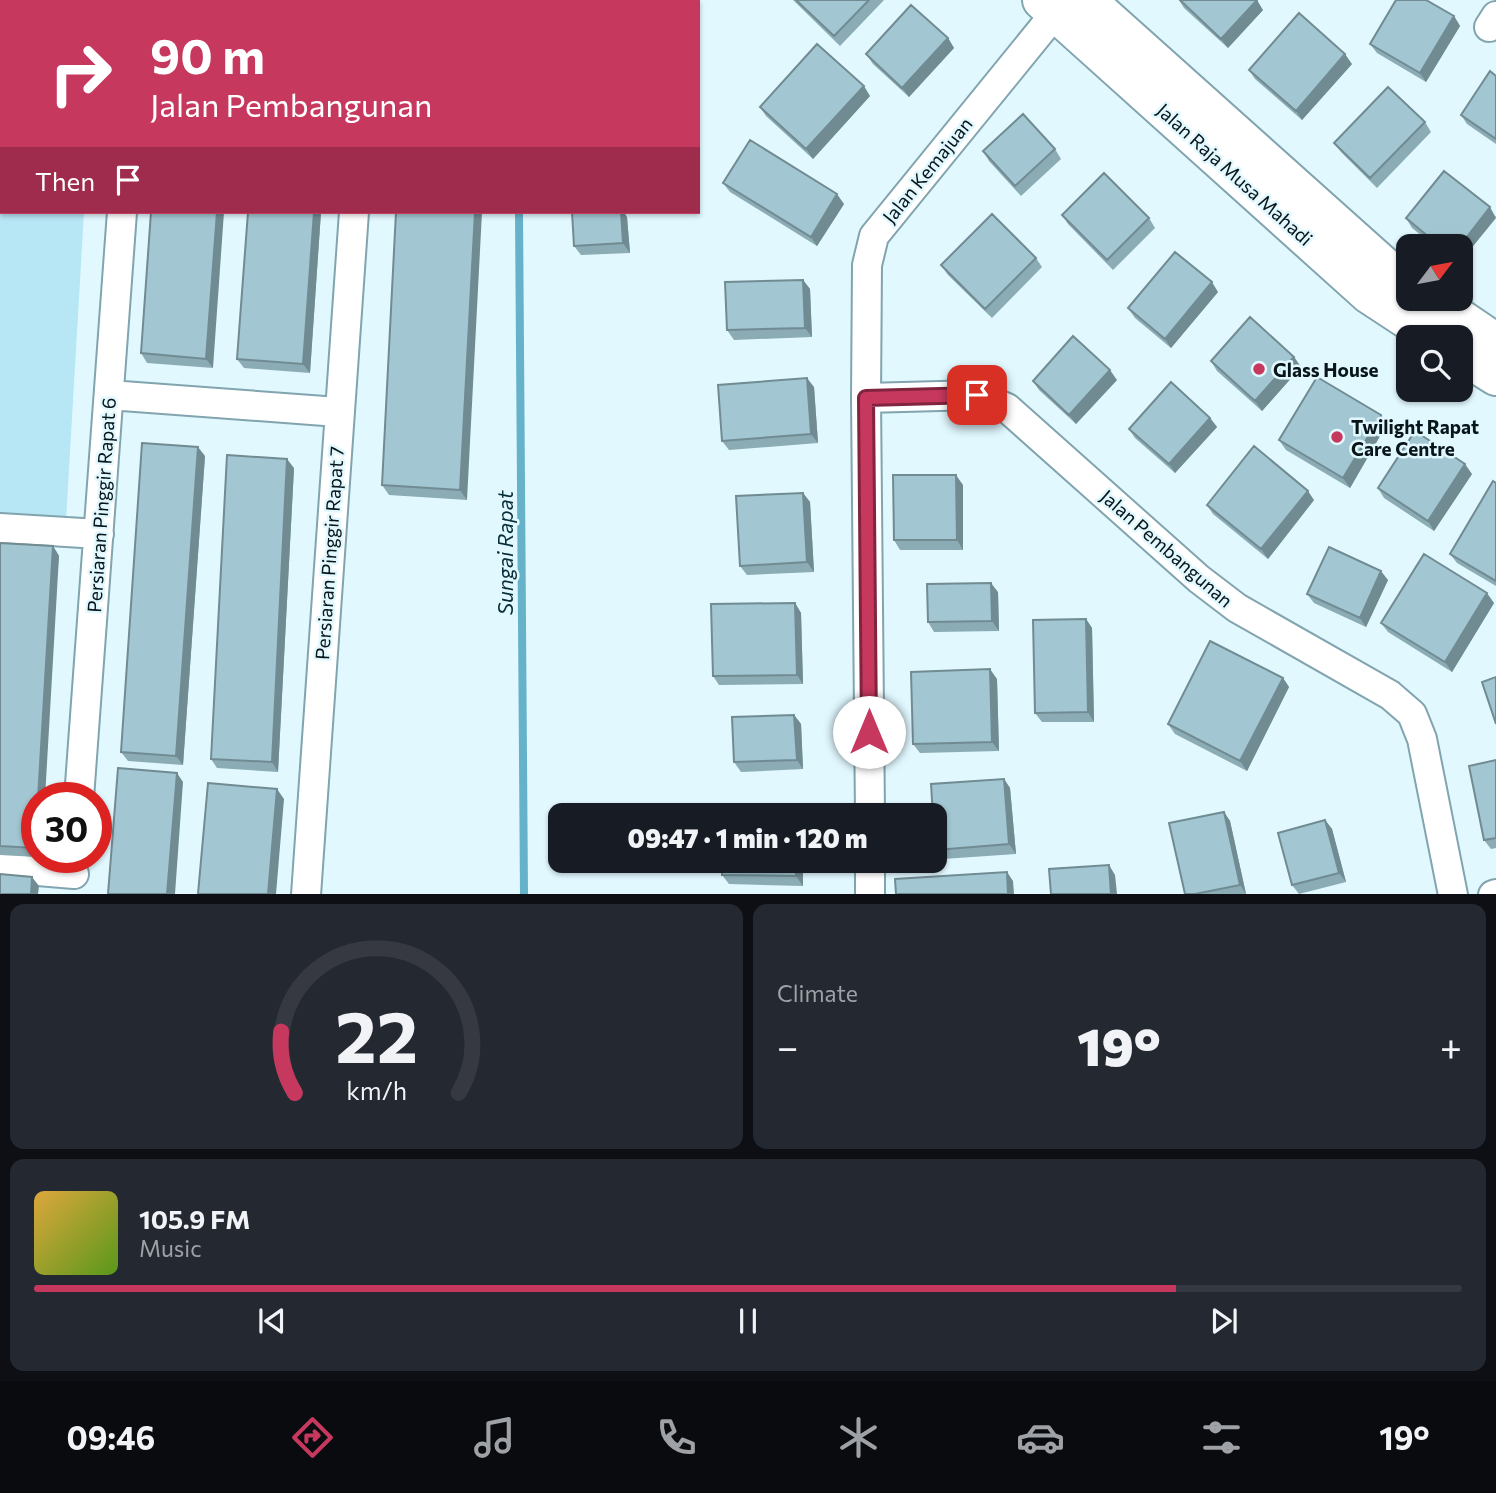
<!DOCTYPE html>
<meta charset="utf-8">
<style>
body{margin:0;font-family:Commissioner,sans-serif;background:#242831;color:#f1f3f6;height:100vh;display:flex;flex-direction:column;font-size:26px;white-space:nowrap}
*{box-sizing:border-box;margin:0}
p{font-size:23px;color:#9ea1a6}
.icon{flex:none;width:38px;height:38px;fill:none;stroke:currentColor;stroke-width:2;stroke-linecap:round;stroke-linejoin:round}
.map{position:relative;height:894px;overflow:hidden}
.sheet{display:flex;flex-direction:column;gap:10px;padding:10px;background:#0d0f14;flex:1}
.sheet>*{flex:none}
.banner{position:absolute;left:0px;top:0px;width:700px;height:214px;box-shadow:0 2px 5px #0004;background:#c7385f;color:#fff;overflow:hidden}
.needle{width:46px;rotate:58deg}
.tools{position:absolute;left:1396px;top:234px;display:grid;gap:14px}
.tools a{display:grid;place-items:center;width:77px;height:77px;border-radius:14px;background:#171b24;box-shadow:0 2px 5px #0004;font-size:35px}
.speed{position:absolute;left:21px;top:782px;display:flex;gap:14px;font-size:35px;font-weight:700;text-align:center}
.speed>*{display:grid;place-content:center;width:91px;height:91px;border-radius:50%;background:#171b24;box-shadow:0 2px 5px #0004;line-height:1}
.speed .limit{border:10px solid #d22;background:#fff;color:#111}
.pin{position:absolute;display:grid;place-items:center;width:60px;height:60px;color:#fff;margin:-30px;border-radius:14px;box-shadow:0 4px 10px #0006}
.me{position:absolute;width:77px;margin:-38px;rotate:0deg;stroke-linejoin:round;filter:drop-shadow(0 0 5px #0008)}
.turn{display:flex;align-items:center;gap:24px;height:147px;padding:0 35px;font-size:32px}
.turn .icon{width:91px;height:91px;stroke-width:2.5}
.turn b{display:block;font-size:49px;line-height:60px}
.then{display:flex;align-items:center;height:66px;padding:0 35px;background:#0003;gap:14px;font-size:26px}
.big{font-size:52px;font-weight:800;line-height:1.1}
.sheet .widget{flex:1;display:flex;flex-direction:column;justify-content:center;gap:10px;min-width:0;padding:0 24px;border-radius:14px;background:#242831}
.sheet .dial{align-items:center;gap:0}
.dial svg{height:182px;overflow:visible;fill:none;stroke:#363941;stroke-width:7;stroke-linecap:round;text-anchor:middle}
.dial text{fill:#f1f3f6;stroke:none}
.song{display:flex;align-items:center;gap:21px}
.cover{width:84px;height:84px;border-radius:10px;background:linear-gradient(135deg,hsl(40 70% 55%),hsl(90 70% 35%))}
.played{height:7px;border-radius:4px;background:linear-gradient(90deg,#c7385f 80%,#363941 80%)}
.keys{display:flex;justify-content:space-around;direction:ltr}
.heat{display:flex;justify-content:space-between;align-items:center;font-size:38px;direction:ltr}
.sheet .tiles{flex:1;display:grid;gap:10px;grid-template-columns:1fr 1fr}
.widget:last-child{grid-column:span 2}
.trip{position:absolute;left:548px;top:803px;width:399px;height:70px;border-radius:14px;background:#171b24;box-shadow:0 2px 5px #0004;font-weight:800;line-height:70px;text-align:center}
.menu{display:flex;height:112px;justify-content:space-around;align-items:center;background:#090b0e;color:#9ea1a6}
.menu .icon{width:49px;height:49px}
.menu .current{color:#c7385f}
.menu b{font-size:32px;color:#f1f3f6}
.map>svg:first-child{display:block}
.green{fill:#b7e6f4}
.lines{fill:none;stroke-linecap:round;stroke-linejoin:round}
.stream{stroke:#65b2c9;stroke-width:8}
.street-casing{stroke:#81a4af;stroke-width:32}
.secondary-casing{stroke:#81a4af;stroke-width:42}
.street{stroke:#fff;stroke-width:28}
.secondary{stroke:#fff;stroke-width:38}
.wall{fill:#8babb5}
.shaded-wall{fill:#718b93}
.building{fill:#a2c7d2;stroke:#718b93;stroke-width:2}
.route-casing{stroke:#81243e;stroke-width:18}
.route{stroke:#c7385f;stroke-width:12}
.poi-dot{fill:#c7385f;stroke:#e1f8ff;stroke-width:2.5}
.labels{text-anchor:middle;dominant-baseline:central;stroke-width:5;stroke-linejoin:round;paint-order:stroke}
.street-label{font-size:19px;fill:#081519;stroke:#e1f8ff}
.poi-label{font-size:19px;font-weight:bold;fill:#081519;stroke:#e1f8ff;text-anchor:start}
.water-label{font-size:21px;font-style:italic;fill:#082f39;stroke:#e1f8ff}
</style>
<div class="map">
<svg width="1496" height="895" viewBox="0 0 1496 895">
<rect width="100%" height="100%" fill="#e1f8ff"/>
<!-- green -->
<path class="green" d="M0 168 2 212H84L66 521 0 516Z"/>
<g class="lines">
<!-- stream -->
<path class="stream" d="M518 2V0
M519 212 524 895"/>
<defs>
<path id="street" d="M137 2V0
M372 2V0
M1489 27 1496 16
M0 130H2
M109 395 338 412
M866 398 977 395 1007 408 1199 579 1237 608 1390 695 1412 714 1422 739 1453 895
M0 528 99 534
M79 798 122 212
M870 816 866 398 867 265 874 236 1066 0
M870 861V895
M0 868 74 874
M306 895 354 212
M1493 895 1496 894"/>
<path id="secondary" d="M1042 0 1369 294 1436 338
M1086 0 1390 272 1409 284
M1431 299 1496 343
M1461 354 1496 376"/>
</defs>
<!-- street casing -->
<use href="#street" class="street-casing"/>
<!-- secondary casing -->
<use href="#secondary" class="secondary-casing"/>
<!-- street -->
<use href="#street" class="street"/>
<!-- secondary -->
<use href="#secondary" class="secondary"/>
</g>
<!-- wall -->
<path class="wall" d="M793 0H884L840 46Z
M1179 0 1263 10 1228 48 1184 8Z
M1454 16 1460 26 1426 82 1377 53 1370 44Z
M948 38 954 48 909 97 873 64 866 54Z
M1352 64 1302 120 1255 79 1249 70Z
M1496 76V144L1467 124 1461 115Z
M870 96 813 159 766 116 760 107Z
M1425 122 1431 132 1377 188 1341 152 1334 143Z
M1055 149 1061 159 1021 196 989 161 983 151Z
M723 183 844 204 817 246 730 192Z
M151 212 213 368 147 363 141 353Z
M248 212H321L310 373 244 368 237 359Z
M396 212 467 500 389 495 382 485Z
M1062 215 1149 218 1155 228 1113 270 1068 224Z
M1496 216 1461 261V247H1436L1412 228 1406 218Z
M627 217 630 253 581 255 574 246Z
M1036 258 1042 267 992 318 948 275 941 265Z
M803 280 810 289 812 337 734 340 727 330Z
M1218 292 1171 348 1135 318 1128 308Z
M1294 357 1301 367 1262 411 1217 371 1211 361Z
M1117 380 1076 424 1039 390 1033 381Z
M814 387 818 443 729 450 722 441Z
M1381 415 1387 424 1350 488 1286 450 1279 440Z
M1210 418 1217 427 1175 473 1135 438 1129 429Z
M205 456 183 765 128 761 121 752Z
M294 468 278 772 217 768 211 759Z
M1472 474 1434 531 1384 498 1378 488Z
M1496 483V586L1457 563 1450 554Z
M963 485V550H900L894 540Z
M803 493 810 502 814 572 747 575 740 566Z
M1314 500 1268 559 1213 514 1207 505Z
M0 543 53 546 59 556 37 798V857L0 855Z
M1388 580 1366 627 1314 603 1307 594Z
M998 592 999 631 934 632 928 622Z
M795 603 801 613 803 684 719 685 713 676Z
M1494 603 1452 672 1388 632 1381 623Z
M1086 619 1092 628 1094 722H1042L1035 713Z
M1283 678 1289 687 1247 771 1175 734 1168 724Z
M997 679 999 751 920 753 913 744Z
M794 715 801 724 803 769 741 772 734 762Z
M1496 760V848L1491 849 1484 840Z
M1004 779 1010 788 1016 854 943 859 936 850Z
M1224 812 1230 821 1246 894H1185Z
M1325 820 1332 829 1346 882 1299 894 1292 885Z
M723 861H803V886L729 884 722 875Z"/>
<!-- shaded-wall -->
<path class="shaded-wall" d="M0 0H2L0 28Z
M1257 0 1263 10 1228 48 1221 39Z
M1454 16 1460 26 1426 82 1420 73Z
M948 38 954 48 909 97 902 88Z
M1345 54 1352 64 1302 120 1296 111Z
M864 86 870 96 813 159 806 149Z
M837 194 844 204 817 246 811 237Z
M1490 207 1496 218 1461 261V247H1459Z
M217 212H224L213 368 206 359Z
M314 212H321L310 373 303 364Z
M475 212H482L467 500 460 490Z
M621 212H624L627 217 630 253 623 243Z
M803 280 810 289 812 337 805 328Z
M1212 282 1218 292 1171 348 1165 339Z
M1294 357 1301 367 1262 411 1255 401Z
M1110 370 1117 380 1076 424 1069 415Z
M807 378 814 387 818 443 811 434Z
M1381 415 1387 424 1350 488 1343 478Z
M1210 418 1217 427 1175 473 1169 464Z
M198 447 205 456 183 765 176 756Z
M287 459 294 468 278 772 272 762Z
M1465 464 1472 474 1434 531 1428 521Z
M956 475 963 485V550L957 540Z
M1308 491 1314 500 1268 559 1261 549Z
M803 493 810 502 814 572 807 562Z
M53 546 59 556 45 798H38Z
M1381 571 1388 580 1366 627 1360 618Z
M991 583 998 592 999 631 992 621Z
M1487 593 1494 603 1452 672 1445 662Z
M795 603 801 613 803 684 797 675Z
M1086 619 1092 628 1094 722 1088 712Z
M990 669 997 679 999 751 992 742Z
M1283 678 1289 687 1247 771 1240 761Z
M794 715 801 724 803 769 797 760Z
M177 773 183 782 175 894H167Z
M1004 779 1010 788 1016 854 1009 844Z
M277 789 284 799 276 894H268Z
M1224 812 1230 821 1246 894 1240 885Z
M37 814V851L35 848Z
M1325 820 1332 829 1346 882 1339 873Z
M796 861H803V886L796 876Z
M1109 865 1115 875 1117 894H1111Z
M1007 872 1013 881 1014 894H1008Z
M32 877 39 886 38 894H31Z"/>
<!-- building -->
<path class="building" d="M31 0H99V2H31Z
M166 0H233V2H166Z
M268 0H336V2H268Z
M414 0H478V2H414Z
M796 0H869L834 36Z
M1180 0H1257L1221 39Z
M1396 0H1426L1454 16 1420 73 1370 44Z
M911 5 948 38 902 88 866 54Z
M1299 13 1345 54 1296 111 1249 70Z
M817 44 864 86 806 149 760 107Z
M1490 71 1496 76V139L1461 115Z
M1388 87 1425 122 1370 178 1334 143Z
M1023 114 1055 149 1015 186 983 151Z
M750 140 837 194 811 237 723 183Z
M1444 171 1490 207 1459 247H1441L1406 218Z
M1104 173 1149 218 1107 260 1062 215Z
M151 212H217L206 359 141 353Z
M248 212H314L303 364 237 359Z
M396 212H475L460 490 382 485Z
M572 212H621L623 243 574 246Z
M992 214 1036 258 985 309 941 265Z
M1175 252 1212 282 1165 339 1128 308Z
M803 280 805 328 727 330 725 282Z
M1250 317 1294 357 1255 401 1211 361Z
M1073 336 1110 370 1069 415 1033 381Z
M1317 377 1381 415 1343 478 1279 440Z
M807 378 811 434 722 441 718 385Z
M1171 382 1210 418 1169 464 1129 429Z
M1415 431 1465 464 1428 521 1378 488Z
M142 443 198 447 176 756 121 752Z
M1254 446 1308 491 1261 549 1207 505Z
M227 455 287 459 272 762 211 759Z
M893 475H956L957 540H894Z
M1493 481 1496 483V581L1450 554Z
M803 493 807 562 740 566 736 496Z
M0 543 53 546 38 798H37L35 848 0 846Z
M1329 547 1381 571 1360 618 1307 594Z
M1424 554 1487 593 1445 662 1381 623Z
M991 583 992 621 928 622 927 584Z
M795 603 797 675 713 676 711 604Z
M1086 619 1088 712 1035 713 1033 620Z
M1210 641 1283 678 1240 761 1168 724Z
M990 669 992 742 913 744 911 672Z
M1496 677V724L1482 682Z
M794 715 797 760 734 762 732 717Z
M1496 760V838L1484 840 1469 766Z
M118 768 177 773 167 894H108Z
M1004 779 1009 844 936 850 934 816H933L931 784Z
M208 783 277 789 268 894H198Z
M723 809 797 810V816H723Z
M1224 812 1240 885 1195 894H1185L1169 823Z
M1325 820 1339 873 1292 885 1278 833Z
M723 861H796V876L722 875Z
M1109 865 1111 894H1051L1049 869Z
M1007 872 1008 894H896L895 879Z
M0 874 32 877 31 894H0Z"/>
<g class="lines">
<defs>
<path id="route" d="M869 732 866 398 977 395"/>
</defs>
<!-- route casing -->
<use href="#route" class="route-casing"/>
<!-- route -->
<use href="#route" class="route"/>
</g>
<!-- markers -->
<g class="poi-dot">
<circle cx="1259" cy="369" r="7"/>
<circle cx="1337" cy="437" r="7"/>
</g>
<g class="labels">
<!-- street labels -->
<g class="street-label">
<text transform="translate(927 170) rotate(-51)">Jalan Kemajuan</text>
<text transform="translate(1235 174) rotate(42)">Jalan Raja Musa Mahadi</text>
<text transform="translate(101 505) rotate(-86)">Persiaran Pinggir Rapat 6</text>
<text transform="translate(1167 548) rotate(41)">Jalan Pembangunan</text>
<text transform="translate(329 553) rotate(-86)">Persiaran Pinggir Rapat 7</text>
</g>
<!-- poi labels -->
<g class="poi-label">
<text x="1273" y="369">Glass House</text>
<text x="1351" y="426">Twilight Rapat<tspan x="1351" dy="22">Care Centre</tspan></text>
</g>
<!-- water labels -->
<g class="water-label">
<text transform="translate(504 553) rotate(-90)">Sungai Rapat</text>
</g>
</g>
</svg>
<div class="tools">
<a><svg class="needle" viewBox="-14 -14 28 28"><path d="M0-13l5 13h-10z" fill="#e53935"/><path d="M0 13l5-13h-10z" fill="#9ea1a6"/></svg></a>
<a><svg class="icon" aria-label="search" viewBox="0 0 24 24"><circle cx="10" cy="10" r="6"/><path d="M15 15l6 6"/></svg></a>
</div>
<div class="speed"><div class="limit">30</div></div>
<div class="pin" style="left:977px;top:395px;background:#d93025"><svg class="icon" aria-label="arrive" viewBox="0 0 24 24"><path d="M6 21V4h12l-3 4 3 4H6"/></svg></div>
<svg class="me" style="left:869px;top:732px" viewBox="-20 -20 40 40"><circle r="19" fill="#fff"/><path d="M0-13L10 11 0 6-10 11z" fill="#c7385f"/></svg>
<div class="trip">09:47 · 1 min · 120 m</div>
<div class="banner">
<div class="turn"><svg class="icon" aria-label="right" viewBox="0 0 24 24"><path d="M7 20v-9h11M14 6l5 5-5 5"/></svg><div><b>90 m</b>Jalan Pembangunan</div></div>
<div class="then">Then<svg class="icon" aria-label="arrive" viewBox="0 0 24 24"><path d="M6 21V4h12l-3 4 3 4H6"/></svg></div>
</div>
</div>
<section class="sheet">
<div class="tiles">
<div class="widget dial"><svg viewBox="0 0 100 80">
<path d="M14 69A42 42 0 1 1 86 69"/>
<path d="M14 69A42 42 0 0 1 8 42" stroke="#c7385f"/>
<text x="50" y="56" font-size="32" font-weight="700">22</text>
<text x="50" y="72" font-size="11">km/h</text>
</svg></div>
<div class="widget"><p>Climate</p>
<div class="heat"><a>−</a><b class="big">19°</b><a>+</a></div>
</div>
<div class="widget">
<div class="song"><i class="cover"></i><div><b>105.9 FM</b><p>Music</p></div></div>
<div class="played"></div>
<div class="keys"><svg class="icon" aria-label="previous" viewBox="0 0 24 24"><path d="M18 5L8 12l10 7zM5 5v14"/></svg><svg class="icon" aria-label="pause" viewBox="0 0 24 24"><path d="M8 5v14M16 5v14"/></svg><svg class="icon" aria-label="next" viewBox="0 0 24 24"><path d="M6 5l10 7-10 7zM19 5v14"/></svg></div>
</div>
</div>
</section>
<nav class="menu">
<b>09:46</b>
<svg class="icon current" aria-label="directions" viewBox="0 0 24 24"><path d="M12 3l9 9-9 9-9-9zM9 14v-3h6M13 9l2 2-2 2"/></svg>
<svg class="icon" aria-label="music" viewBox="0 0 24 24"><path d="M9 18V5l10-2v13"/><circle cx="6" cy="18" r="3"/><circle cx="16" cy="16" r="3"/></svg>
<svg class="icon" aria-label="phone" viewBox="0 0 24 24"><path d="M5 4h4l2 5-3 2q2 4 5 5l2-3 5 2v4C11 20 4 13 5 4z"/></svg>
<svg class="icon" aria-label="climate" viewBox="0 0 24 24"><path d="M12 3v18M4 7l16 10M4 17L20 7"/></svg>
<svg class="icon" aria-label="car" viewBox="0 0 24 24"><path d="M5 17H2v-5l4-1 3-4h7l3 4 3 1v5h-3M9 17h6M6 11h13"/><circle cx="7" cy="17" r="2"/><circle cx="17" cy="17" r="2"/></svg>
<svg class="icon" aria-label="filters" viewBox="0 0 24 24"><path d="M4 7h16M4 17h16"/><circle cx="9" cy="7" r="2"/><circle cx="15" cy="17" r="2"/></svg>
<b>19°</b>
</nav>
